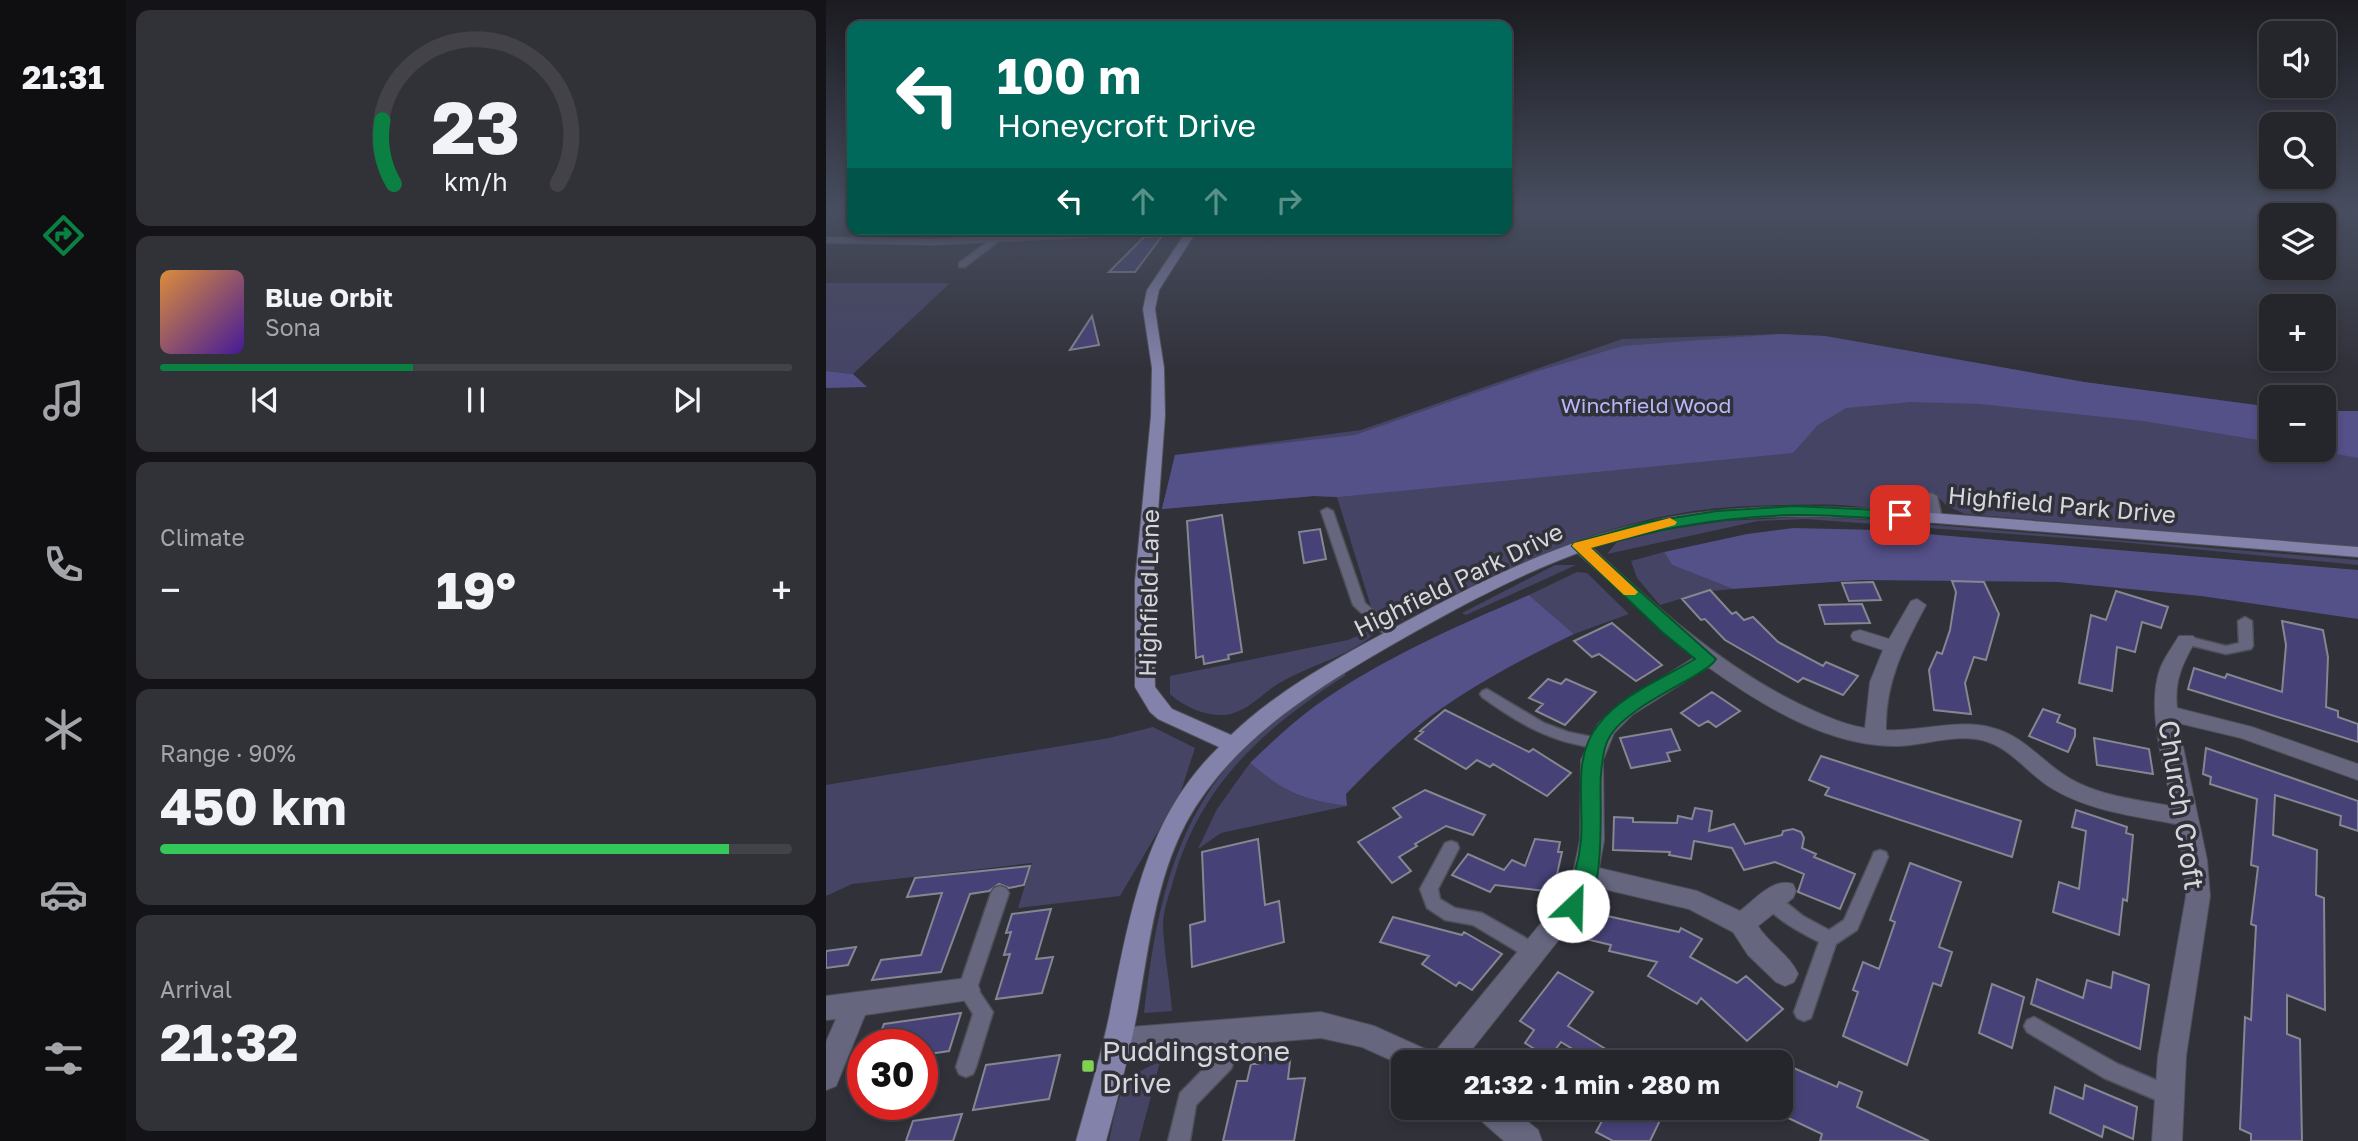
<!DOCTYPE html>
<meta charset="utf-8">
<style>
body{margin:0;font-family:"Golos Text",sans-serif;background:#313138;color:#f1f3f6;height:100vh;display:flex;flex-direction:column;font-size:26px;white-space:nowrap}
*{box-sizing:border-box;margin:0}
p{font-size:23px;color:#a3a5a9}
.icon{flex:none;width:38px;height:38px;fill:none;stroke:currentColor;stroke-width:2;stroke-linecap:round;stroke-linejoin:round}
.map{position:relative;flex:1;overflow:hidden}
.drawer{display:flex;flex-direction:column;gap:10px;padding:10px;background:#141418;width:700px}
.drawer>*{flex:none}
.guide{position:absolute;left:21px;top:21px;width:665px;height:214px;border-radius:14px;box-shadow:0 4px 10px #0003,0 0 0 2px #424248;background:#00695c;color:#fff;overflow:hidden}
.tools{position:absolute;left:1433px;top:21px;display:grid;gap:14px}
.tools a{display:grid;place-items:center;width:77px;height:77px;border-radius:14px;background:#25252c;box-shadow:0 4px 10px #0003,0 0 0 2px #424248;font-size:35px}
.speed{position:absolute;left:21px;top:1029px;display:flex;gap:14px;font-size:35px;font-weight:700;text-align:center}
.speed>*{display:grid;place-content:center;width:91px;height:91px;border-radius:50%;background:#25252c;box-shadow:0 4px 10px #0003,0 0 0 2px #424248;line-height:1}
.speed .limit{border:10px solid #d22;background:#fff;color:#111}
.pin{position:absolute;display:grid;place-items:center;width:60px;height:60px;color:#fff;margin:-30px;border-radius:14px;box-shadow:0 4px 10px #0006}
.me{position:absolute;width:77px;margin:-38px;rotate:24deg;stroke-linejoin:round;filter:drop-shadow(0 0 5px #0008)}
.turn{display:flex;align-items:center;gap:24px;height:147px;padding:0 35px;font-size:32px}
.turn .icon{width:91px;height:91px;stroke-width:2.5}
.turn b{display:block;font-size:49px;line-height:60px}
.lanes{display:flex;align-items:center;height:66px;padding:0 35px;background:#0003;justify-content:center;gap:35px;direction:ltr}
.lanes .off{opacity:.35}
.big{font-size:52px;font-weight:700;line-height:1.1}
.drawer .widget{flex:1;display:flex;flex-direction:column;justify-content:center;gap:10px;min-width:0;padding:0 24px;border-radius:14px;background:#313138}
.drawer .dial{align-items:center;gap:0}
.dial svg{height:182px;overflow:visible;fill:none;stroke:#424248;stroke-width:7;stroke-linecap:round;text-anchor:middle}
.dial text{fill:#f1f3f6;stroke:none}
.song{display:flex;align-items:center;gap:21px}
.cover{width:84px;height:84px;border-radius:10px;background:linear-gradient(135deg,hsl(30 70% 55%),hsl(260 70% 35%))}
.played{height:7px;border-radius:4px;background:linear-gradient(90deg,#0b8043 40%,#424248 40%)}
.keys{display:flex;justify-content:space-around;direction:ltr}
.heat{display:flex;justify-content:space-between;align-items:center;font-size:38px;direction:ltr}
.charge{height:10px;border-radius:5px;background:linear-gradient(90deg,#34c759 90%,#424248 0)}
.trip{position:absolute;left:565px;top:1050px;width:402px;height:70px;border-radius:14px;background:#25252c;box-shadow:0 4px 10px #0003,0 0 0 2px #424248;font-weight:700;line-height:70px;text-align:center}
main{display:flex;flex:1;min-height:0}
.dock{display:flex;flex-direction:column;width:126px;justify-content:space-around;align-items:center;background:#0f0f12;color:#a3a5a9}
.dock .icon{width:49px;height:49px}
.dock .current{color:#0b8043}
.dock b{font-size:32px;color:#f1f3f6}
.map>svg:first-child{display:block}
.green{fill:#454465}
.forest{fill:#545088}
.building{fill:#464177;stroke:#868691;stroke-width:2}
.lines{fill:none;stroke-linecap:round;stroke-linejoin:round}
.lane-casing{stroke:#4f4f57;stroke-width:3}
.street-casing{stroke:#4f4f57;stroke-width:2}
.secondary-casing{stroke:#4f4f57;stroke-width:2}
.lane{fill:#66667f;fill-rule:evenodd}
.street{fill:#66667f;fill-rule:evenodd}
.secondary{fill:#8382aa;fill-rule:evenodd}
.route{fill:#0b8043;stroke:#07532c;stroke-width:2}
.slow{fill:#f59e0b}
.poi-dot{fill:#80d051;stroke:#31313a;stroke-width:2.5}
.labels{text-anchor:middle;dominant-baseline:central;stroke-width:7;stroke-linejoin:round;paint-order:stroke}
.far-park-label{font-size:21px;fill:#b9b7fa;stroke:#31313a}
.street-label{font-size:24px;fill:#d6d6dc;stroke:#31313a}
.near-street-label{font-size:28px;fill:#d6d6dc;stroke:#31313a}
.near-poi-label{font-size:28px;fill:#d6d6dc;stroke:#31313a;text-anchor:start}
</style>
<main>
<nav class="dock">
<b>21:31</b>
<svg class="icon current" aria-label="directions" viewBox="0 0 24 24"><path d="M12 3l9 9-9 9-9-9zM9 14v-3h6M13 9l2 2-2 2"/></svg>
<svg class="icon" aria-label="music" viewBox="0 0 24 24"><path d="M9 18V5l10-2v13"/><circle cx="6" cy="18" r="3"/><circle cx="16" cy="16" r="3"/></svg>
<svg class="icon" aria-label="phone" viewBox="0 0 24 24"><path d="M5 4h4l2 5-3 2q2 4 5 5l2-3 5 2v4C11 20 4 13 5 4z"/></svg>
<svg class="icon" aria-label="climate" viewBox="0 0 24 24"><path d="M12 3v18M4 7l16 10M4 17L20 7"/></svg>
<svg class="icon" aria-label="car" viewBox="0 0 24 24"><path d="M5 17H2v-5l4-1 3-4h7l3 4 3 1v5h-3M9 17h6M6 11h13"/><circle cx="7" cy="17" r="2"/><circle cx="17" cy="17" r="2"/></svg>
<svg class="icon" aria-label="filters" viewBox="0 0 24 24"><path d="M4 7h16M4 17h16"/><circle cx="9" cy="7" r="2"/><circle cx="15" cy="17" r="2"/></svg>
</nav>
<section class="drawer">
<div class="widget dial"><svg viewBox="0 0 100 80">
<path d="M14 69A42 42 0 1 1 86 69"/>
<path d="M14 69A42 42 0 0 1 9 41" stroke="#0b8043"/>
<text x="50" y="56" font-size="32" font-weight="700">23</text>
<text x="50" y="72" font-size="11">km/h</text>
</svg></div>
<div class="widget">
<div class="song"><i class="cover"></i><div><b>Blue Orbit</b><p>Sona</p></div></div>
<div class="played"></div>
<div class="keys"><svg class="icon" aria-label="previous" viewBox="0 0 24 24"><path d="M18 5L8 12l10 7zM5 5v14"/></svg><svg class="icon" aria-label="pause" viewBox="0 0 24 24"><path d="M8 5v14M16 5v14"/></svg><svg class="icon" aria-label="next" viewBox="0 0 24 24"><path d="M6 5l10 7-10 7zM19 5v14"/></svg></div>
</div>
<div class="widget"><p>Climate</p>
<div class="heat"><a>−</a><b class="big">19°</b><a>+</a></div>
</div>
<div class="widget"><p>Range · 90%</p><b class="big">450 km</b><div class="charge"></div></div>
<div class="widget"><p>Arrival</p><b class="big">21:32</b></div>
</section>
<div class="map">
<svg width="1532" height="1141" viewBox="0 0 1532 1141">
<rect width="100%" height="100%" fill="#31313a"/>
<!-- green -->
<path class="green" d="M0 283H124L27 374 0 371Z
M954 334 999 336 1258 382 1445 407 1446 450H1498V411H1532V547L1139 514 1121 506 1112 497 1097 495V500C1093 504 1090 507 1084 508 1063 513 1036 506 1015 505 985 504 955 505 925 506 795 510 689 564 575 621L561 622 546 610 511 497 488 496 336 509 349 455 535 430 796 339Z
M978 517 1048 520 1532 560V565L1294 542 979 519 932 521 781 554 791 542 840 530 898 521Z
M838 552 846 565 907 589 877 592 834 605 811 578 805 561Z
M729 565H750L640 615 636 613Z
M751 572 761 573 803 614 748 634 703 595Z
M549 628 548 634C518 660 477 666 446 688 432 698 418 713 399 715 379 716 358 707 344 694V676L522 640Z
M517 673 520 675C439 728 376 782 348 878 344 893 337 910 337 925 338 953 344 983 346 1011L318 1013C331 898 352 799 446 722 469 704 493 689 517 673Z
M327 727 369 748 354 794 294 896 192 908 206 863 26 884 0 896V785L283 738Z
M424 763C459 793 476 799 521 806L395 833 372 849 391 809Z
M334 1062 313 1141H283C292 1102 291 1077 334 1062Z"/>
<!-- forest -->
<path class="forest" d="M954 334 999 336 1258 382 1445 407V442L1317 421 1154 404 1085 402 1020 408 992 425 967 453 512 497 488 496 336 509 349 455 529 435 712 371 797 346Z
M0 371 27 374 41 387 0 388Z
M1498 411H1532V458L1489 450H1498Z
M967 528 1053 530 1532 570V619L1375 596 1232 582 1036 580 907 589 846 565 838 552 921 534Z
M703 595 748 634C686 664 621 698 570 745 552 761 536 778 520 794L521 806C476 799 459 793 424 763 445 743 466 723 489 706 555 659 629 627 703 595Z"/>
<!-- building -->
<path class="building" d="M336 236 309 272H283L318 237Z
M266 316 273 345 244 350Z
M396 515 416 652 402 655 403 659 378 664 377 656 370 658 361 521Z
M494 529 500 559 478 563 473 532Z
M1126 581 1158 582 1173 614 1160 660 1148 657 1139 683 1145 714 1108 710 1103 670 1111 652 1116 654 1124 630 1130 592Z
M1047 582 1055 600 1023 601 1016 583Z
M884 590 906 614 910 612 918 620 927 617 952 642 997 666 1000 662 1032 676 1017 695 977 678 972 682 944 666 899 640 879 619 875 620 856 599Z
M1290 591 1342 607 1335 628 1316 622 1309 652 1291 647 1286 691 1253 683 1265 615 1280 620Z
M1036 604 1044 623 999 624 993 605Z
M1456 621 1497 630 1502 657 1500 707 1512 711V717L1532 724V742L1362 689 1368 668 1399 678 1401 674 1456 692 1460 645Z
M786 623 836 665 810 681 773 654 766 657 748 641Z
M722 679 735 684 740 679 770 692 739 725 710 711 717 704 703 698Z
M886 692 914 711 890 727 882 721 873 726 855 713Z
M1217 709 1234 715 1231 722 1249 729V736L1242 752 1203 736Z
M619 710 703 752 707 749 745 773 721 796 667 764 664 767 651 760 640 769 589 739 597 732 594 731Z
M845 729 854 750 841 753 844 761 805 768 794 738Z
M1268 738 1323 749 1327 774 1271 765Z
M1380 748 1532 801V831L1514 825 1515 816 1449 795 1447 835 1491 850 1490 895 1498 898 1499 1010 1461 995V1034L1474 1039 1476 1141H1425V1134L1414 1129 1419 1017 1425 1020 1427 982 1430 926 1425 924 1432 867 1425 865 1431 799 1384 784 1385 777 1377 774Z
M995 756 1195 821 1186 857 999 795 1003 788 983 780Z
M599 790 659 815 647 835 620 826 589 844 591 846 573 857 585 871 566 883 532 842 575 817 567 808Z
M869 808 886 811 883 831 908 824 919 844 956 835 957 831 967 829 975 832 978 838 976 848 990 854 988 857 1029 874 1014 909 972 892 978 874 949 862 918 870 906 848 868 841 865 859 843 855 844 852 787 850 788 817 807 818V822L851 823 852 816 866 819Z
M1250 810 1301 827 1300 833 1307 835 1301 901 1297 899 1293 935 1227 912 1233 882 1253 889 1260 831 1246 827Z
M432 839 439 905 453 901 458 942 366 967 364 925 379 921 376 852Z
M709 839 734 842 732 852H736L727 892 669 885 664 892 626 875 642 854 678 870 686 860 699 866Z
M1084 863 1135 882 1113 947 1126 952 1115 986 1107 983 1081 1065 1017 1036 1032 992 1027 990 1037 962 1053 969 1069 922 1064 920Z
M204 866 198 885 183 888 173 884 163 891 144 894 115 972 46 980 55 960 95 955 116 893 81 897 89 878Z
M225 909 210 959 227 957 216 993 170 999 184 954 178 955 185 932 180 933 186 914Z
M768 913 853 932 855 928 876 939 864 957 911 983 920 976 957 1009 921 1041 875 998 871 1004 822 976 831 962 783 951 785 945 760 939Z
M567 917 636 935 638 932 676 954 646 990 633 982 630 986 596 964 603 956 554 942Z
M30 947 22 965 0 968V951Z
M732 972 767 992 742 1026 801 1062H768L735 1042 723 1058 699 1043 708 1030 694 1021Z
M1287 972 1323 985 1314 1049 1205 1004 1211 979 1257 998 1261 980 1285 988Z
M1166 984 1198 997 1186 1048 1153 1033Z
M135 1013 123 1051 96 1055 100 1045H50L58 1024Z
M465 1052 462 1079 479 1078 468 1141H397L411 1081H421L425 1064H433L436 1053Z
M234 1055 223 1099 147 1110 160 1065Z
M963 1066 1011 1087 1013 1082 1036 1092 1031 1107 1103 1141H994L996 1134 956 1115V1070L961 1073Z
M1259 1085 1311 1107 1307 1139 1278 1126 1276 1137 1224 1113 1229 1087 1257 1099Z
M783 1108H840L824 1141H787L770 1132Z
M136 1114 127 1141H80L87 1121Z"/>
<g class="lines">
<defs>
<path id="lane" d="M167 238 174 240 139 267H133V263Z
M1105 493 1111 496 1116 518 1110 521 1104 518 1099 496Z
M501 508 507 511 539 603 573 633 575 636 573 639H563L527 605 495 511Z
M1419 617 1426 621 1427 646 1425 649 1400 654 1355 643 1353 640 1360 636 1400 646 1413 643 1412 621Z
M661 689 718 723 742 732 776 739 778 743 776 747C768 749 758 746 749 744 714 736 685 718 656 697L654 694 656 691Z
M625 841 631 843 633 848 612 889 614 899 629 908 656 913 714 946 717 952 714 958 708 960 702 958 647 925 619 920 601 908 594 889 619 843Z
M1054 850 1060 852 1062 857 1031 930 1010 944 985 1018 978 1021 971 1018 968 1012 993 942C976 933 946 918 937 901L940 896 946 894 952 896 977 916 1003 930 1018 920 1046 857 1048 852Z
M174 886 180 888 183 893 151 988 167 1012 150 1067 147 1074 140 1077 133 1074 130 1067 147 1014 132 990 165 893 168 888Z
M1208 1017 1292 1064 1349 1088 1352 1095 1349 1102 1342 1105 1278 1078 1201 1032 1198 1026 1201 1020Z
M409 1023 416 1026 419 1032 405 1069 370 1105 364 1141H342L354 1093 390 1056 402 1026Z"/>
<path id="street" d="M302 229H372L367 232 108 245 0 243V237L108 239Z
M754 541 760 542C826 603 892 664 973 704 995 714 1015 724 1039 728L1044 682 1057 650 1027 640 1025 636 1027 632 1034 630 1063 639 1085 601 1091 599 1100 605C1078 646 1059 682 1060 730 1095 732 1132 718 1167 728 1198 736 1216 762 1243 778 1274 796 1311 800 1346 806 1338 766 1320 708 1334 669 1338 658 1347 646 1353 636H1367L1370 640C1356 664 1348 681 1351 708L1426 727 1532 764V780L1415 738 1352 723 1381 860 1384 896 1360 1056 1356 1141H1326L1332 1056 1360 896 1357 860 1350 824C1308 816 1264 811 1227 789 1204 776 1188 751 1162 742 1134 732 1101 745 1072 746 1003 747 937 706 882 667L806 715 788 733 777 760 778 840 773 868 871 891 914 911C929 900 947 877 967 884L970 891 967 898 932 926C943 944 964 955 972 974L968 982 959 986 950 982 922 955 907 932 863 909 769 887 765 899 636 1062H578V1066L536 1047 495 1038 292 1054 282 1050 278 1041 282 1032 292 1028 495 1012 548 1026 608 1053 744 888 754 840 755 760 772 724 792 705 869 657 748 550 746 546 748 542Z
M141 978 150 981 154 990 150 999 39 1015 10 1086 0 1090V1042L10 1019 0 1020V996Z
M647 1108H685L712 1130 716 1141H678L652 1118Z"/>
<path id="secondary" d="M362 229H372L333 290 329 309 338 368 339 416 327 581 329 687 346 709 405 735C455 687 519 654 579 622 656 580 735 541 821 522 936 496 1053 509 1170 518 1291 528 1411 537 1532 547V557C1412 547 1292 538 1172 528 1055 519 936 505 820 532 726 555 640 602 557 650 481 694 403 744 360 823 330 880 323 945 312 1008 304 1053 292 1097 280 1141H250C262 1098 275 1056 284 1012 304 916 318 819 393 747L332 719 324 712 309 687V581L325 416 326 368 317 309 321 290Z"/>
</defs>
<!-- lane casing -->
<use href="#lane" class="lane-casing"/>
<!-- street casing -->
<use href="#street" class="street-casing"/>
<!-- secondary casing -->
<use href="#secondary" class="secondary-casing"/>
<!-- lane -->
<use href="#lane" class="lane"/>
<!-- street -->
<use href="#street" class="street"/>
<!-- secondary -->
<use href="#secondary" class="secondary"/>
</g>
<!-- sky -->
<linearGradient id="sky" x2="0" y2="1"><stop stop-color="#1b1b20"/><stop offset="0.57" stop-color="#484e60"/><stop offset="1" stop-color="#484e60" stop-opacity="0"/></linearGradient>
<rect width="1532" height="369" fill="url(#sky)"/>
<!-- route -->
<path class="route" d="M968 506 1074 511 1081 515 1074 520C1038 518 1002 514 966 515 897 517 831 528 765 548L890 659C885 668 873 672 865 678 841 692 791 716 781 742 777 751 776 764 775 774 772 796 786 929 739 913L735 906C746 885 753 864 755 840 758 801 746 758 772 725 794 695 838 678 869 659L836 632 746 546 748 543 821 522 891 511Z"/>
<!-- slow -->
<path class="slow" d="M844 518 851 522 849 525 765 548 809 589 812 592 809 595H798L746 546 748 543Z"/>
<!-- markers -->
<rect class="poi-dot" x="255" y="1059" width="14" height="14" rx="3.5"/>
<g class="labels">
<!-- far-park labels -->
<g class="far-park-label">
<text x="820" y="405">Winchfield Wood</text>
</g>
<!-- street labels -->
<g class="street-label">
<text transform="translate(1236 504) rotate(5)">Highfield Park Drive</text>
<text transform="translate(632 579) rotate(-26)">Highfield Park Drive</text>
<text transform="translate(322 593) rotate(-89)">Highfield Lane</text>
</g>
<!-- near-street labels -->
<g class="near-street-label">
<text transform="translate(1356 805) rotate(81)">Church Croft</text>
</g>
<!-- near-poi labels -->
<g class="near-poi-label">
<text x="276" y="1050">Puddingstone<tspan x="276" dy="32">Drive</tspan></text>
</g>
</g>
</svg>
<div class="tools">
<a><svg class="icon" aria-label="sound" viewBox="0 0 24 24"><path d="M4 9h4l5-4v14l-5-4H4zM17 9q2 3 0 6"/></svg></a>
<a><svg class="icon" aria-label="search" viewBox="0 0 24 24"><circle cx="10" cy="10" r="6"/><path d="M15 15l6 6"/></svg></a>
<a><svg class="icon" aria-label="layers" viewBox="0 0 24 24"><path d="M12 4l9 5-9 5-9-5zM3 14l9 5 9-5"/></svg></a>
<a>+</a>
<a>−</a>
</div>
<div class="speed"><div class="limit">30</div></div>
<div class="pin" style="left:1074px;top:515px;background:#d93025"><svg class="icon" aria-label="arrive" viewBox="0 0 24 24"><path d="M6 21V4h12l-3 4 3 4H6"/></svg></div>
<svg class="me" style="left:747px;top:906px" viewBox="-20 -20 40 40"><circle r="19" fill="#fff"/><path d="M0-13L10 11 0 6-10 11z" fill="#0b8043"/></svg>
<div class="trip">21:32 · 1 min · 280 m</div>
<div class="guide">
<div class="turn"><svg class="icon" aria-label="left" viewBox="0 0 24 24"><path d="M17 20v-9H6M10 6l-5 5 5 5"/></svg><div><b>100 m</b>Honeycroft Drive</div></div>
<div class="lanes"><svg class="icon" aria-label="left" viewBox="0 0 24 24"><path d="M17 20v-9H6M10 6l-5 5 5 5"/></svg><svg class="icon off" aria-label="ahead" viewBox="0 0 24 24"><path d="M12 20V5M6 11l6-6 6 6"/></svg><svg class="icon off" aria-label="ahead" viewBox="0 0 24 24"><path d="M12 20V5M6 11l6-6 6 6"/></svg><svg class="icon off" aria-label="right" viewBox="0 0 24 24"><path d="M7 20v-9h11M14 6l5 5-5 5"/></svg></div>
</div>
</div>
</main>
